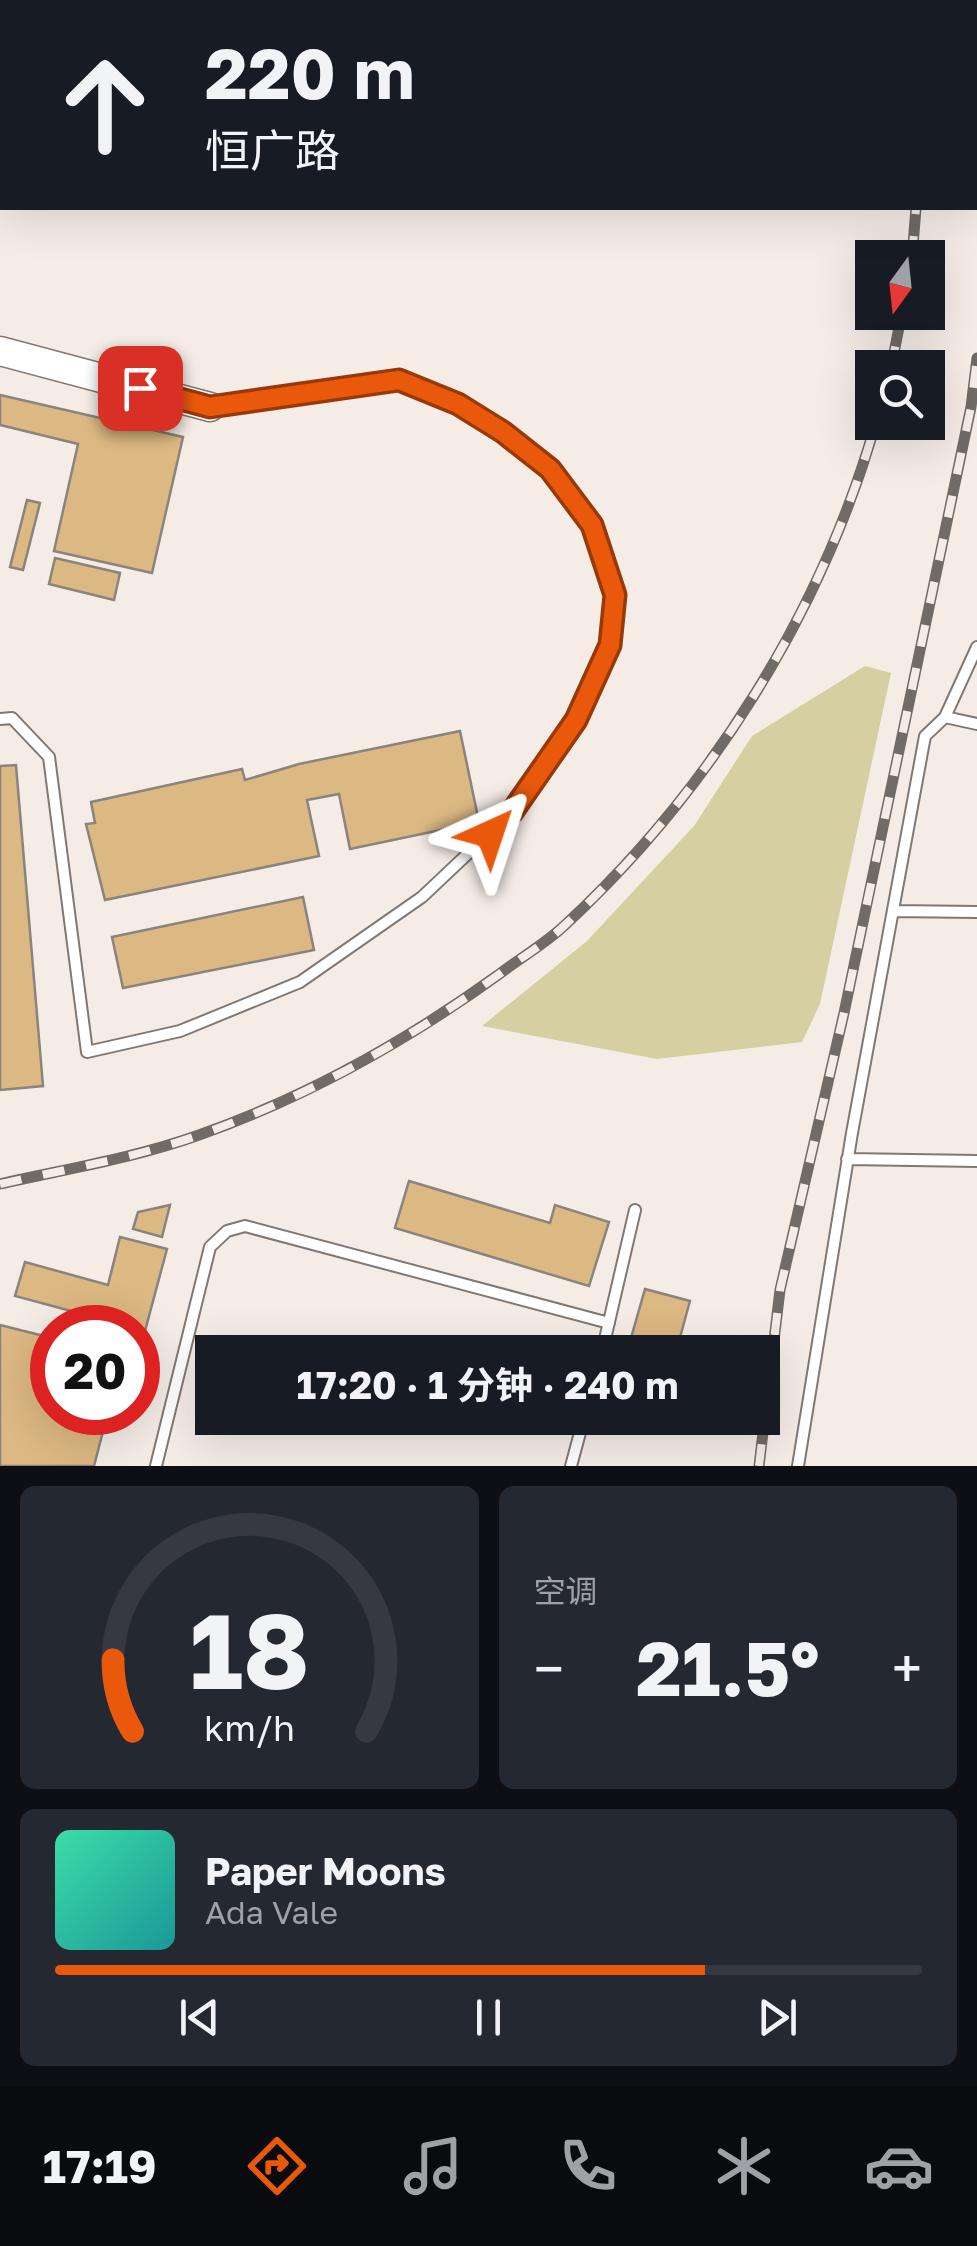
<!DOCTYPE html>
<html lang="zh">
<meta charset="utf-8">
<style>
body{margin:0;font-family:"Golos Text","Noto Sans SC",sans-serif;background:#242831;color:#f1f3f6;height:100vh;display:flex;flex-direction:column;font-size:38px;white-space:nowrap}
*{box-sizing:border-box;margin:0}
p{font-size:32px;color:#9ea1a6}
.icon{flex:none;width:55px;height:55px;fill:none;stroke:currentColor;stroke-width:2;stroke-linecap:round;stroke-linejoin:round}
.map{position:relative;height:1466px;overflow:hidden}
.panel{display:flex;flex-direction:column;gap:20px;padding:20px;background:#0d0f14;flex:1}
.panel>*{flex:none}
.top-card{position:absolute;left:0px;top:0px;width:978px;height:210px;box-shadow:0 10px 40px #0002;background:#171b24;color:#f1f3f6;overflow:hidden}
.needle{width:65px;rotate:195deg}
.buttons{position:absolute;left:855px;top:240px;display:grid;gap:20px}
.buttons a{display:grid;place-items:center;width:90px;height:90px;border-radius:0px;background:#171b24;box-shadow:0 10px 40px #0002;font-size:50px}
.speed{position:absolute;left:30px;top:1305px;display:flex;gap:20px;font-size:50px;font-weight:700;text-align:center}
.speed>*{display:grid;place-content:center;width:130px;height:130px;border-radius:50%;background:#171b24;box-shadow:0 10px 40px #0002;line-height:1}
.speed .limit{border:15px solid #d22;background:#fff;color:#111}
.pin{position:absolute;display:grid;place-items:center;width:85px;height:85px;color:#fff;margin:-42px;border-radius:20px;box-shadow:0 5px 15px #0006}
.me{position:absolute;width:110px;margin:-55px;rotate:42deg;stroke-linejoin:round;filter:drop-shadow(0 0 8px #0008)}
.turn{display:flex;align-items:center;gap:35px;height:210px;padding:0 40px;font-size:45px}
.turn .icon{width:130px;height:130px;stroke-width:2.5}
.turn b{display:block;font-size:70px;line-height:85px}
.big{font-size:75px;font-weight:700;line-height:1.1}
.panel .card{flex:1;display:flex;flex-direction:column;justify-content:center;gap:15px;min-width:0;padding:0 35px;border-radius:15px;background:#242831}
.panel .dial{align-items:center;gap:0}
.dial svg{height:260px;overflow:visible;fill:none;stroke:#363941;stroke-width:7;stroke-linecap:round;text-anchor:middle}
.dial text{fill:#f1f3f6;stroke:none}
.song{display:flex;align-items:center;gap:30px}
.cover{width:120px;height:120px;border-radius:15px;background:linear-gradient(135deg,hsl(160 70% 55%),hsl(180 70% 35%))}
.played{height:10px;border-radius:5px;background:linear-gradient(90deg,#ea580c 75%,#363941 75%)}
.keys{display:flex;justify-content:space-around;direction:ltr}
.heat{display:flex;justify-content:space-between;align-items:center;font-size:55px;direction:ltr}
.panel .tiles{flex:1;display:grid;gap:20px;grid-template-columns:1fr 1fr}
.card:last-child{grid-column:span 2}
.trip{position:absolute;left:195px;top:1335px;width:585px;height:100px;border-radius:0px;background:#171b24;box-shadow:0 10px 40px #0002;font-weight:700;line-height:100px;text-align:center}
.tabs{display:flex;height:160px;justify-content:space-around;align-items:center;background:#090b0e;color:#9ea1a6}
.tabs .icon{width:70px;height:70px}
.tabs .selected{color:#ea580c}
.tabs b{font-size:45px;color:#f1f3f6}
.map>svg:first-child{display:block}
.green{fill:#d6cfa2}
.building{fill:#dcb882;stroke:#89847d;stroke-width:2.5}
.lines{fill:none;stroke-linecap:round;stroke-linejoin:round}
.service-casing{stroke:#807873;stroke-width:14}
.tertiary-casing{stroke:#807873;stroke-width:31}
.service{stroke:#fff;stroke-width:10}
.tertiary{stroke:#fff;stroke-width:28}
.rail-casing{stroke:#706b67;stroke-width:11}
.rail{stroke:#f5ece6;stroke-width:8;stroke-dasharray:22;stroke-linecap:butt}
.route-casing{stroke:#983908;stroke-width:25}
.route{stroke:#ea580c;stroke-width:18}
</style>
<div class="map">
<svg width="977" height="1466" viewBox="0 0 977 1466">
<rect width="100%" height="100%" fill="#f5ece6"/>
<!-- green -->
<path class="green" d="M865 666 891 673 820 1004 802 1042 657 1059 482 1026 587 941 694 826 752 736Z"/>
<!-- building -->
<path class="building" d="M121 0H194V2Z
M229 0H388L228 2Z
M0 49H2V120L0 119Z
M0 395 183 437 152 573 54 551 78 444 0 425Z
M27 500 40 503 23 570 10 567Z
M55 558 120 573 114 600 49 584Z
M460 731 479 822 350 849 339 794 307 800 319 856 105 900 86 824 95 823 91 802 242 769 245 780 299 764Z
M16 765 43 1086 0 1090V766Z
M303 897 314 950 123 988 112 937Z
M409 1181 550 1223 555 1205 609 1222 589 1286 395 1228Z
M170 1205 162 1237 133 1229 138 1212Z
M120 1237 167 1249 145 1331 15 1296 25 1262 108 1285Z
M645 1289 690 1301 676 1352H627Z
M0 1325 52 1338V1412H108L94 1466H0Z
M613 1418H659L655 1429Z"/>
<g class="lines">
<defs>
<path id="service" d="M945 717 977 647
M0 719 12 718 49 757 87 1052 180 1031 300 982 422 897 512 812 576 720 610 645 615 595 592 525 550 469 503 432 458 404 399 380 212 407
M893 911 977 912
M847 1159 977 1161
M602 1352 635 1210
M156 1466 210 1247 227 1231 245 1226 609 1323
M571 1466 584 1418
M798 1466 852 1133 925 736 945 717 977 724"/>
<path id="tertiary" d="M0 351 210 407"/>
</defs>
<!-- service casing -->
<use href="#service" class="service-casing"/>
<!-- tertiary casing -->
<use href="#tertiary" class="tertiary-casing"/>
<!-- service -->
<use href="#service" class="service"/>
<!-- tertiary -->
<use href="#tertiary" class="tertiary"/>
<defs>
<path id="rail" d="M911 0 912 2
M954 0V2
M975 101 977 118
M912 258 916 208
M891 368 902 312
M0 1184C66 1169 135 1158 199 1135 307 1097 405 1042 498 975 520 958 545 944 565 925 710 791 822 612 876 422
M759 1466 780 1290 844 1013 971 407 977 358"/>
</defs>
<!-- rail casing -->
<use href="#rail" class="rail-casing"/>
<!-- rail -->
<use href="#rail" class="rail"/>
</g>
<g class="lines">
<defs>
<path id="route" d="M140 388 210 407 399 380 458 404 503 432 550 469 592 525 615 595 610 645 576 720 512 812 490 834"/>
</defs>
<!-- route casing -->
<use href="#route" class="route-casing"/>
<!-- route -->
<use href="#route" class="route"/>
</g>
</svg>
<div class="buttons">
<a><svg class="needle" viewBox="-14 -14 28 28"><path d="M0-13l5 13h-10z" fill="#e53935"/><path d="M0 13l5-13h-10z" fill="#9ea1a6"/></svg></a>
<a><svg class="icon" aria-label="search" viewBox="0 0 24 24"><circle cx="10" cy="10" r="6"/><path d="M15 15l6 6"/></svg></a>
</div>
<div class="speed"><div class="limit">20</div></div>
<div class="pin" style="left:140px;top:388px;background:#d93025"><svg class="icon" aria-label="arrive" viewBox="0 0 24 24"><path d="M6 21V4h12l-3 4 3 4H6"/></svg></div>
<svg class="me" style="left:490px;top:834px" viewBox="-20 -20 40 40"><path d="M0-17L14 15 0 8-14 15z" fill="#ea580c" stroke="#fff" stroke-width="4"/></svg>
<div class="trip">17:20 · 1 分钟 · 240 m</div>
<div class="top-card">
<div class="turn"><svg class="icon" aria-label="ahead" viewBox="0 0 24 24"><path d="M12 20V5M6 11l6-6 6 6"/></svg><div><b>220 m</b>恒广路</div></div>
</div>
</div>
<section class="panel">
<div class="tiles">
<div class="card dial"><svg viewBox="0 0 100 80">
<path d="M14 69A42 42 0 1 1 86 69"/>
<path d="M14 69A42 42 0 0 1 8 47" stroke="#ea580c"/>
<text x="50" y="56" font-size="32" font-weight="700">18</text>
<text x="50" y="72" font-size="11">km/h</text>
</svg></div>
<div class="card"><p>空调</p>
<div class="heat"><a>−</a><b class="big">21.5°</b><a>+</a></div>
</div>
<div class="card">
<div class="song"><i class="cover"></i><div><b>Paper Moons</b><p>Ada Vale</p></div></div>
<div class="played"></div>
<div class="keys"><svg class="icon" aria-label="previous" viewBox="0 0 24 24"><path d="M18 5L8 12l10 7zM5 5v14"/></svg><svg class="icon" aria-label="pause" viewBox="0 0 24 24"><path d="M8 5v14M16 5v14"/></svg><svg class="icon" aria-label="next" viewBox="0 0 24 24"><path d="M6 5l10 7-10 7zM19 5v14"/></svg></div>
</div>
</div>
</section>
<nav class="tabs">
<b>17:19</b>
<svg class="icon selected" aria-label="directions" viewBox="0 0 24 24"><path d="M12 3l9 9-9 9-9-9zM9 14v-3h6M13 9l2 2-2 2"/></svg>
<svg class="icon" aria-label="music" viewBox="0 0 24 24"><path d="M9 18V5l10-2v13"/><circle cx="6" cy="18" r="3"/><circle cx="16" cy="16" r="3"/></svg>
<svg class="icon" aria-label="phone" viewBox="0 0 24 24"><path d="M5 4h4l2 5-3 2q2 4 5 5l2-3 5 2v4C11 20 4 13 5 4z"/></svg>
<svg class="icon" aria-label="climate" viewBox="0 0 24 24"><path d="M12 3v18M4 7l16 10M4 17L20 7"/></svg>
<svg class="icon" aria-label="car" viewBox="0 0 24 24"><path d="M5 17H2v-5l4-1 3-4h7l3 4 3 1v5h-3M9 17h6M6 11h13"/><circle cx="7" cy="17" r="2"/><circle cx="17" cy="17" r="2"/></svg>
</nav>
